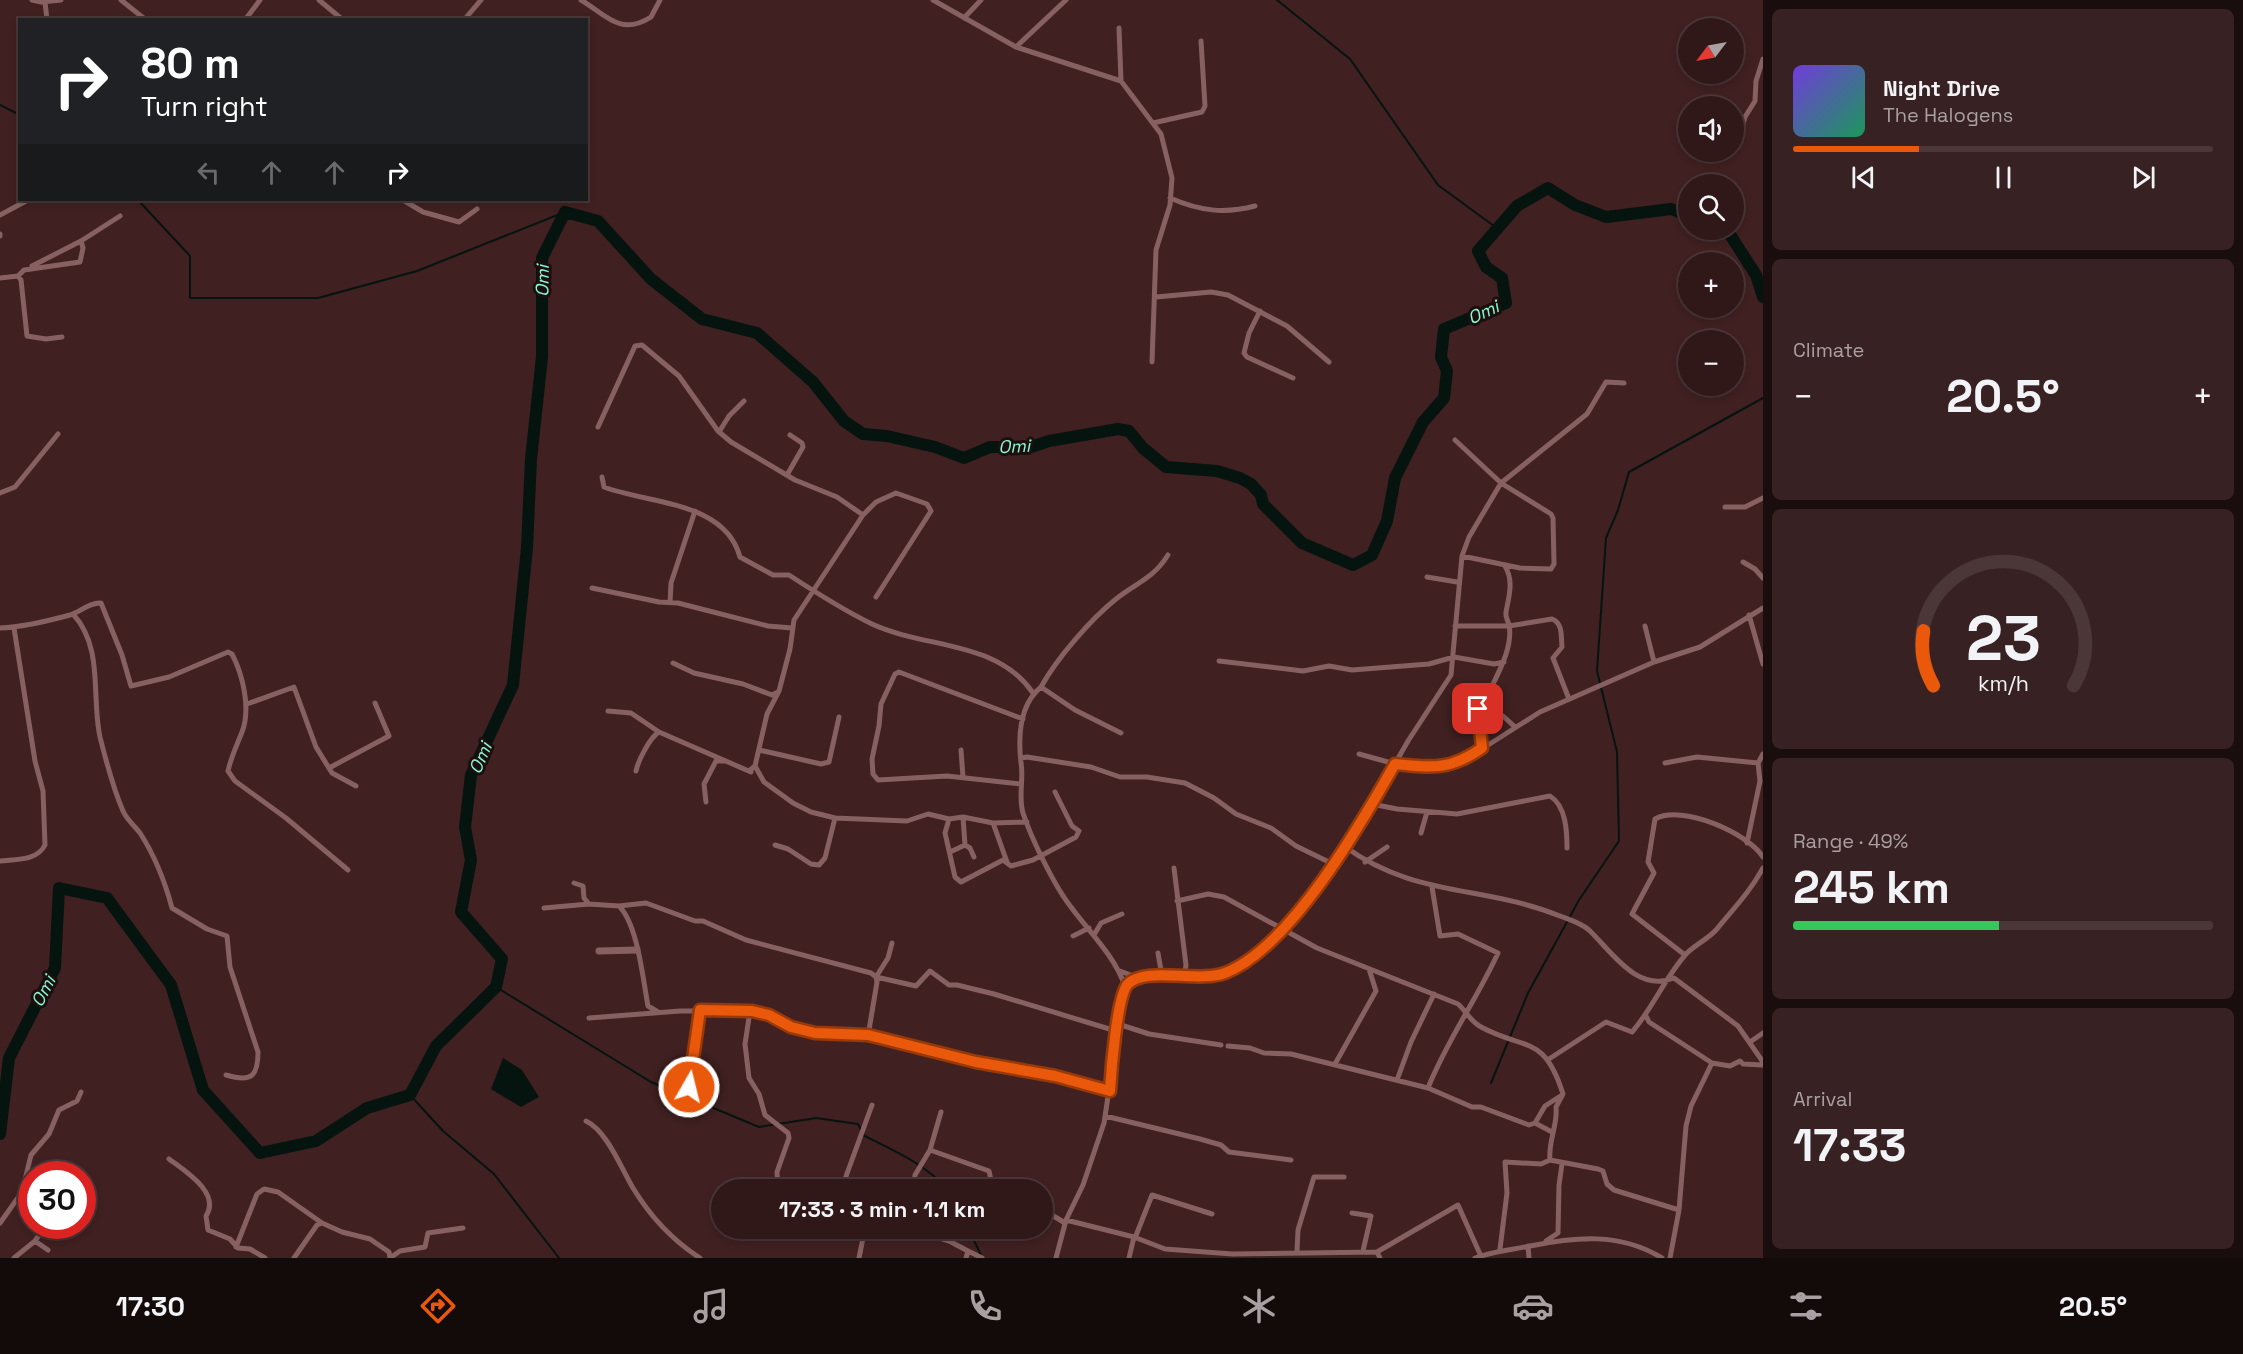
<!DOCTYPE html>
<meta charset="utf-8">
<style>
body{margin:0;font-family:"Space Grotesk",sans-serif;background:#382122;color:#f1f3f6;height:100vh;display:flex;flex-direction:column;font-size:22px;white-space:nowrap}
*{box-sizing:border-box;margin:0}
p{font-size:20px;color:#a8a0a2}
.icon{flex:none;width:33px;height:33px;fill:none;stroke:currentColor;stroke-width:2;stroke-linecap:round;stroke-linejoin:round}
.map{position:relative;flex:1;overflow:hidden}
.details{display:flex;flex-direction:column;gap:9px;padding:9px;background:#1a0d0e;width:480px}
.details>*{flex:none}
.guide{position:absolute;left:18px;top:18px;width:570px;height:183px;border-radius:0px;box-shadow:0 3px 9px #0003,0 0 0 2px #4b3738;background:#202124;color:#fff;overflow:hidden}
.needle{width:39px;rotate:238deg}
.fabs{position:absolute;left:1678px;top:18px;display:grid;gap:12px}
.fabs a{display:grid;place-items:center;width:66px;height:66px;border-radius:50%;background:#301819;box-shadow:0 3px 9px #0003,0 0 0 2px #4b3738;font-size:30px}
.speed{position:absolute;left:18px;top:1161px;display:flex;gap:12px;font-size:30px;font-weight:700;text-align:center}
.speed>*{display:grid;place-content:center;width:78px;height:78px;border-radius:50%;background:#301819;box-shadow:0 3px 9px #0003,0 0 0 2px #4b3738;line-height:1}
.speed .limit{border:9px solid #d22;background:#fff;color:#111}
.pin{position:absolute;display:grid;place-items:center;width:51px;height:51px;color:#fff;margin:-26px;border-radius:12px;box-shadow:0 3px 9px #0006}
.me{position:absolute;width:66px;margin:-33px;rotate:8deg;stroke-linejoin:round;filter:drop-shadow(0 0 4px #0008)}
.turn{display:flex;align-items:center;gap:21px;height:126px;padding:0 24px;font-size:27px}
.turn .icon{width:78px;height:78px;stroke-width:2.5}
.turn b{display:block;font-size:42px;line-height:51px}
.lanes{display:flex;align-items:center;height:57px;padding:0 24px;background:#0003;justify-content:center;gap:30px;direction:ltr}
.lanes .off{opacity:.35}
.big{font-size:45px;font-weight:700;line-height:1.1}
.details .card{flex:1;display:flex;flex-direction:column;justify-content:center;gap:9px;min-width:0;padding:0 21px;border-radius:9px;background:#382122}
.details .dial{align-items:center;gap:0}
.dial svg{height:156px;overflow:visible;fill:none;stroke:#4b3738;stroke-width:7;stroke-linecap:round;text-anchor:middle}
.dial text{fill:#f1f3f6;stroke:none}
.song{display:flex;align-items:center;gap:18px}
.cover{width:72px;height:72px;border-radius:9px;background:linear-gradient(135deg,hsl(260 70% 55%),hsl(150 70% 35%))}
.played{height:6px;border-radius:3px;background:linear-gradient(90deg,#ea580c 30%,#4b3738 30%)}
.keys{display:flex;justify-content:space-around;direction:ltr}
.heat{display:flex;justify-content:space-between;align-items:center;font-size:33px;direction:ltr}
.charge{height:9px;border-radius:4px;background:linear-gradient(90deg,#34c759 49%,#4b3738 0)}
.trip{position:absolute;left:711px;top:1179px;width:342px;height:60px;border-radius:30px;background:#301819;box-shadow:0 3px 9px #0003,0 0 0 2px #4b3738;font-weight:700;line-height:60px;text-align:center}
.menu{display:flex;height:96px;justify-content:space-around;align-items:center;background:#130a0a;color:#a8a0a2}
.menu .icon{width:42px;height:42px}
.menu .selected{color:#ea580c}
.menu b{font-size:27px;color:#f1f3f6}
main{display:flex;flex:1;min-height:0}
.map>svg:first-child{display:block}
.water{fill:#05140f}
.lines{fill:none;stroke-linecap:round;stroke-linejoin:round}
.stream{stroke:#05140f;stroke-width:2}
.river{stroke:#05140f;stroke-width:12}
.minor{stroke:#876161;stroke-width:5}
.tertiary{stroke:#876161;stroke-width:7}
.route-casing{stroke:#983908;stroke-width:15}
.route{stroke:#ea580c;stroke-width:10}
.labels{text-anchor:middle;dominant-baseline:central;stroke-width:6;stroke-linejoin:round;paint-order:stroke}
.water-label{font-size:18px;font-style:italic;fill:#86fbd2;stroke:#1d0f0f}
</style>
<main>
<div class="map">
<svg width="1763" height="1258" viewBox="0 0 1763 1258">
<rect width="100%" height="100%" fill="#402021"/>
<!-- water -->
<path class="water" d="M503 1058 522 1070 539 1097 521 1107 491 1089Z"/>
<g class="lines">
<!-- stream -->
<path class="stream" d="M1277 0 1350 59 1438 185 1498 229
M0 105 20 115
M138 200 190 256V298H318L417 271 565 212
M496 987 651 1082 759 1127 816 1118 858 1124 861 1130
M1491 1083 1528 993 1579 900 1619 841 1617 752 1597 671 1606 538 1618 510 1629 472 1763 398
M410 1095 443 1131 494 1174 559 1258
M863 1135C895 1151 923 1163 949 1190
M968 1228 981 1255"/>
<!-- river -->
<path class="river" d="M1727 230 1756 275 1763 297
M0 1134 9 1058 55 968 59 888 107 898 171 985 203 1090 260 1153 316 1141 367 1108 410 1095 436 1046 496 987 502 959 461 912 471 860 465 827 471 775 513 685 527 548 531 459 542 357V258L565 212 598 221 651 279 702 319 757 333 813 382 844 421 863 434 887 436 935 447 964 458 990 447H1031L1049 441 1118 429 1129 431 1143 448 1166 467 1217 471 1240 478 1251 484 1261 495 1263 504 1302 543 1353 565 1372 555 1387 521 1395 478 1423 422 1444 398 1447 371 1441 357 1444 329 1506 303 1502 278 1486 267 1478 251 1517 206 1548 188 1575 205 1606 217 1671 209 1689 216"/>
<!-- minor -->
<path class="minor" d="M32 0 41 2 61 0
M121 0 146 20
M319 0 343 20
M581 0C605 14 620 37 651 17L660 0
M933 0 1016 47 1121 81 1161 134 1172 178 1170 205 1156 250 1152 362
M45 2 47 20
M964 18 981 0
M245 20 260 0
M464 20 481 0
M1119 28 1121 81
M1016 47 1066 0
M1153 123 1202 112 1205 106 1201 41
M1738 142 1745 117 1755 101 1756 81 1763 59
M1170 198C1200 211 1224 214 1255 206
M403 200 423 212 459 222 477 209
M0 215 28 200
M0 234V236
M32 266 81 241
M18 276 24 270 80 262 83 248 81 241 120 216
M0 278 18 276 21 280 27 336 46 339 62 337
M1156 297 1211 292 1228 295 1287 326 1329 362
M1260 311 1249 333 1244 353 1247 357 1293 378
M598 427 635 346 642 345 679 376 718 431 731 442 795 480 837 497 863 515 794 620 790 649 779 691 767 714 755 766 749 771
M719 432 729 416 744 401
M1455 440 1501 483 1551 514 1553 518 1554 564 1551 569 1520 568 1462 556
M787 475 803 447 802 443 790 435
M602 477 604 487C649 504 725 501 740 557L773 575H789C815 592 843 610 872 624 926 649 997 640 1033 693
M0 493 15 487 58 434
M1725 507H1745L1763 498
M863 515 876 502 896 493 927 504 931 511 876 597
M1743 562 1755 569 1763 578
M1427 577 1457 582
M592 588 659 602 678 603 768 626 792 628
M670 603 671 583 695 511
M73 614C104 648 91 696 100 737 106 761 113 788 123 811 127 820 134 825 140 833 155 856 165 882 172 908L207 929 227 936 230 967 258 1052C258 1078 250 1082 226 1075
M1749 615 1763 664
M1455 626H1509L1552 619C1563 623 1561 637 1562 647L1553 658 1569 699
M1645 626 1654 662
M0 628C24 627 48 621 70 615 80 612 90 602 101 603L122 655 131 686 169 677 228 652 232 654C243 675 251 709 242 732 237 745 231 757 228 771L235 781 286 818 348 870
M1219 661 1303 671 1329 666 1352 670 1429 664 1454 657 1494 664 1504 662
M673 663 694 673 743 684 772 695 778 692
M1041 687C1057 658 1091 619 1116 599 1137 582 1152 580 1168 555
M1490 700 1497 708 1498 717 1503 716 1515 727
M247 704 294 687 316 747 332 773 356 786
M608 711 631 713 659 732 751 772
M1121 733 1075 710 1041 687C1019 705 1018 737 1021 763 1024 779 1018 797 1023 813 1031 838 1055 887 1071 907 1090 933 1114 955 1125 986
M1482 748 1478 709 1495 697 1493 684C1501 668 1513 644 1509 625 1508 620 1505 618 1506 612 1509 596 1514 581 1505 566
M759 750 821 764 829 762 839 717
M961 750 963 777
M1359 754 1395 764 1423 767 1463 761 1540 712 1654 662 1700 647 1763 608
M1021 758 1027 757 1091 767 1120 777H1147L1185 783 1214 798 1236 814 1271 828 1296 846 1333 864
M1665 763 1697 757 1758 763
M755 766 764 782 793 803 811 812 835 818 907 821 928 814 949 819 963 817 993 823 1027 822
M329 768 389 736 375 703
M636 771C638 761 650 737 659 732
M1021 784 947 776 878 780 873 774 872 759 879 726 881 704 895 674 899 672 1023 719
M706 802 704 784 716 761H724
M1372 804 1397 809 1457 814 1550 796C1566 806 1567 831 1567 848
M963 817 965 845 970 848 974 857
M949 819 945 833 955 877 961 882 1003 860 1011 866 1033 860 1076 837 1079 831 1072 826 1055 792
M993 823 1007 862
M1421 833 1427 812
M1747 843 1760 781 1758 763 1763 754
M775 845 788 849 811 864 819 865 825 858 835 818
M1344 846C1415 898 1484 885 1560 916 1570 920 1581 923 1589 930 1612 952 1637 993 1674 978L1738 1026 1763 1062
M950 852 965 845
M0 861C16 859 37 861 45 845L43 791 35 761 14 628
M1365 862 1387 847
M1174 868 1186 965 1184 977
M574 883 583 886 584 898 589 904
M1177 901 1208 894 1224 897 1317 948 1458 1004C1467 1012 1470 1021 1481 1027 1526 1051 1544 1034 1563 1094L1556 1107C1558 1125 1548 1141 1550 1160
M619 906 646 903 695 921H703L746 940 871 973 876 977 877 982 868 1036
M544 908 589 904 619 906C638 925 643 980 648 1006L658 1012
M1094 935 1101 923 1122 914
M1073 936 1089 928
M892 943 888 958 876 977 916 986 930 971 949 985H957L994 994 1116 1031
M1158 953 1162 976
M1685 955 1632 914 1654 873 1648 862 1655 819C1682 804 1748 833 1763 857
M1120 971 1136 977
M750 1011 745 1044 749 1078 759 1094 765 1115 788 1133 789 1138 777 1172 778 1190
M1646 1016 1649 1022 1712 1063 1730 1066 1740 1061 1743 1064 1763 1065
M589 1018 680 1011H752L769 1015 791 1027 815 1033 868 1036 976 1062 1055 1075 1110 1091
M1118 1024 1149 1034 1221 1045
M1750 1042 1763 1033
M1228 1046 1250 1048 1264 1053 1291 1054 1428 1088 1472 1107H1481L1529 1125 1535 1123 1552 1132
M1549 1059 1606 1022 1632 1032C1653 1008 1665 977 1687 953 1696 944 1708 939 1716 930 1733 909 1750 892 1763 868
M1335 1064 1376 991 1369 969
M1397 1080 1411 1042 1434 994
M689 1087 701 1010
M1428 1088C1447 1040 1477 999 1498 953L1458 934 1440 936 1432 887
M1105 1116 1200 1139 1221 1145 1229 1152 1291 1160
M586 1121C607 1131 621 1168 633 1188 650 1216 672 1240 700 1258
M1535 1123 1545 1106 1562 1095
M930 1150 989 1171 992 1184 997 1190
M169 1159C185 1171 221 1193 206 1216L208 1230 230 1239 238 1248 250 1249 265 1258
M841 1190 872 1105
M913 1190 915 1175 930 1150 941 1112
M1042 1209 1065 1223
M1352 1213 1371 1216 1363 1251
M1066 1220 1083 1185 1104 1123 1125 986 1136 977H1202L1225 973 1286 929 1372 804 1408 741 1451 675 1462 556 1469 537 1501 483 1587 414 1606 382 1624 383
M0 1223 22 1192 31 1155 49 1134 59 1110 77 1101 81 1092
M909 1228 951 1242 968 1251 966 1258
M1135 1238 1152 1195 1212 1214
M35 1241 45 1226
M1546 1241 1558 1233 1559 1185 1562 1164
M1528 1246 1529 1258
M236 1247 257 1194 264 1189 278 1192 322 1223
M1500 1249 1507 1193 1505 1162 1541 1164 1550 1160 1598 1169 1603 1171 1607 1184 1614 1190 1679 1210
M968 1251 982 1258
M1297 1251 1298 1230 1314 1177H1344
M1377 1252 1458 1205 1480 1254
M14 1258 35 1241 48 1250
M294 1258 317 1225 322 1223 342 1232 370 1239 389 1252 390 1258
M390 1258 400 1251 425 1247 428 1233 463 1228
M859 1258 865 1228
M1056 1258 1066 1220 1134 1237 1165 1249 1232 1254 1377 1252 1380 1258
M1129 1258 1134 1237
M1475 1258C1494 1251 1511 1250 1530 1246 1575 1237 1620 1232 1662 1258
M1670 1258 1679 1210 1686 1126 1691 1106 1712 1063"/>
<!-- tertiary -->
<path class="tertiary" d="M599 951 637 950"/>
</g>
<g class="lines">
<defs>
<path id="route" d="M689 1087 700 1010 752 1011 769 1015 791 1027 815 1033 868 1035 976 1062 1055 1076 1110 1091C1111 1073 1117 995 1128 984 1146 966 1198 983 1225 973 1290 948 1361 824 1395 764 1432 768 1451 770 1482 748L1478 709"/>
</defs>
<!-- route casing -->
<use href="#route" class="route-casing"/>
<!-- route -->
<use href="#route" class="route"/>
</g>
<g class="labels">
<!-- water labels -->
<g class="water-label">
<text transform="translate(542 281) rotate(-89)">Omi</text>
<text transform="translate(1483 312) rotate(-25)">Omi</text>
<text transform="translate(1014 446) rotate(-3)">Omi</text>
<text transform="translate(480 758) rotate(-67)">Omi</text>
<text transform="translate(43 991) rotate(-63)">Omi</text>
</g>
</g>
</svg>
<div class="fabs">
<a><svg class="needle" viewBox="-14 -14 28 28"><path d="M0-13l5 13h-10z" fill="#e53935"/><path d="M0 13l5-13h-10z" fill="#a8a0a2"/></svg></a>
<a><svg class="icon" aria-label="sound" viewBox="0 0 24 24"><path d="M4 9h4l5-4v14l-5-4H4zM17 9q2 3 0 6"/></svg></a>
<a><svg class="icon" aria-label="search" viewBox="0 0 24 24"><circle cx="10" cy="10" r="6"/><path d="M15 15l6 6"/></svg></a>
<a>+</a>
<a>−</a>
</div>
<div class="speed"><div class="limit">30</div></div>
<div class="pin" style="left:1478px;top:709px;background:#d93025"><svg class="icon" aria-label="arrive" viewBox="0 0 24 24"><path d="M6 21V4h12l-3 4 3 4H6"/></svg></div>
<svg class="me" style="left:689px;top:1087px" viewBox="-20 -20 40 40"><circle r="17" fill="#ea580c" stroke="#fff" stroke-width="3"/><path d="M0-11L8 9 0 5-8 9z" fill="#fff"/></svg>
<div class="trip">17:33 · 3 min · 1.1 km</div>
<div class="guide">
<div class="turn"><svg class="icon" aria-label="right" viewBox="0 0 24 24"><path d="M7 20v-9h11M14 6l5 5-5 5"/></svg><div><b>80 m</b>Turn right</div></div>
<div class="lanes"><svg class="icon off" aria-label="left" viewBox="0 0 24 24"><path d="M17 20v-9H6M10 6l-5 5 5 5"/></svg><svg class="icon off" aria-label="ahead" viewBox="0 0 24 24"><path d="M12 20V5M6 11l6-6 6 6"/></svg><svg class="icon off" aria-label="ahead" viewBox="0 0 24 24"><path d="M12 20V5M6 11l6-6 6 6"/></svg><svg class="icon" aria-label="right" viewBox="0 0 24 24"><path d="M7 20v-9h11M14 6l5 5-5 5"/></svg></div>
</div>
</div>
<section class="details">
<div class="card">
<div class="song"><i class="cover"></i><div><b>Night Drive</b><p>The Halogens</p></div></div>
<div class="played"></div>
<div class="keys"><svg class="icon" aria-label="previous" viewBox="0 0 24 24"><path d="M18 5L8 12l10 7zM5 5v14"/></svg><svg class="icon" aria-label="pause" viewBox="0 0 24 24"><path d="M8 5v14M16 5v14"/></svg><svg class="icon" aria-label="next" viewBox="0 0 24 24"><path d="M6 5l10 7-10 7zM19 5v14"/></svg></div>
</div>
<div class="card"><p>Climate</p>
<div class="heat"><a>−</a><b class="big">20.5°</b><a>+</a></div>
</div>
<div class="card dial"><svg viewBox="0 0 100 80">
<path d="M14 69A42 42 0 1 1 86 69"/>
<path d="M14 69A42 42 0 0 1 9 41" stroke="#ea580c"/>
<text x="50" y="56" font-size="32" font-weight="700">23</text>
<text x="50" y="72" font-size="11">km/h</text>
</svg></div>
<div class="card"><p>Range · 49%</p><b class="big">245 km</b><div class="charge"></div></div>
<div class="card"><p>Arrival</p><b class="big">17:33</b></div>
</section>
</main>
<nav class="menu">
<b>17:30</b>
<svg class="icon selected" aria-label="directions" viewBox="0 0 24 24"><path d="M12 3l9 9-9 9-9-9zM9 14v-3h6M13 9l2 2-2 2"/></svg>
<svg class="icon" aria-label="music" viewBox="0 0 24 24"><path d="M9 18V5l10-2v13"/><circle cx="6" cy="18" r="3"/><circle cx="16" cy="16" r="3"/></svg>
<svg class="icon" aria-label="phone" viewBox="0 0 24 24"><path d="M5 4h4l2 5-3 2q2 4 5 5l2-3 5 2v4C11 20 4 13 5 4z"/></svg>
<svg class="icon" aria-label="climate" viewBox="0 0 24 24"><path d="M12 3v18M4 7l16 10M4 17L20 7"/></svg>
<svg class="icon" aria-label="car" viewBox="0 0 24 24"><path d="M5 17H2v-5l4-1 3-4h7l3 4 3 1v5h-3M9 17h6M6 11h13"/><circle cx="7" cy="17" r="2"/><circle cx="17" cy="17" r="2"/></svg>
<svg class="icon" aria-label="filters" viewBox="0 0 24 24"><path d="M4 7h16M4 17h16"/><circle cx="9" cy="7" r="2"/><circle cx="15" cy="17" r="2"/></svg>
<b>20.5°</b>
</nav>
